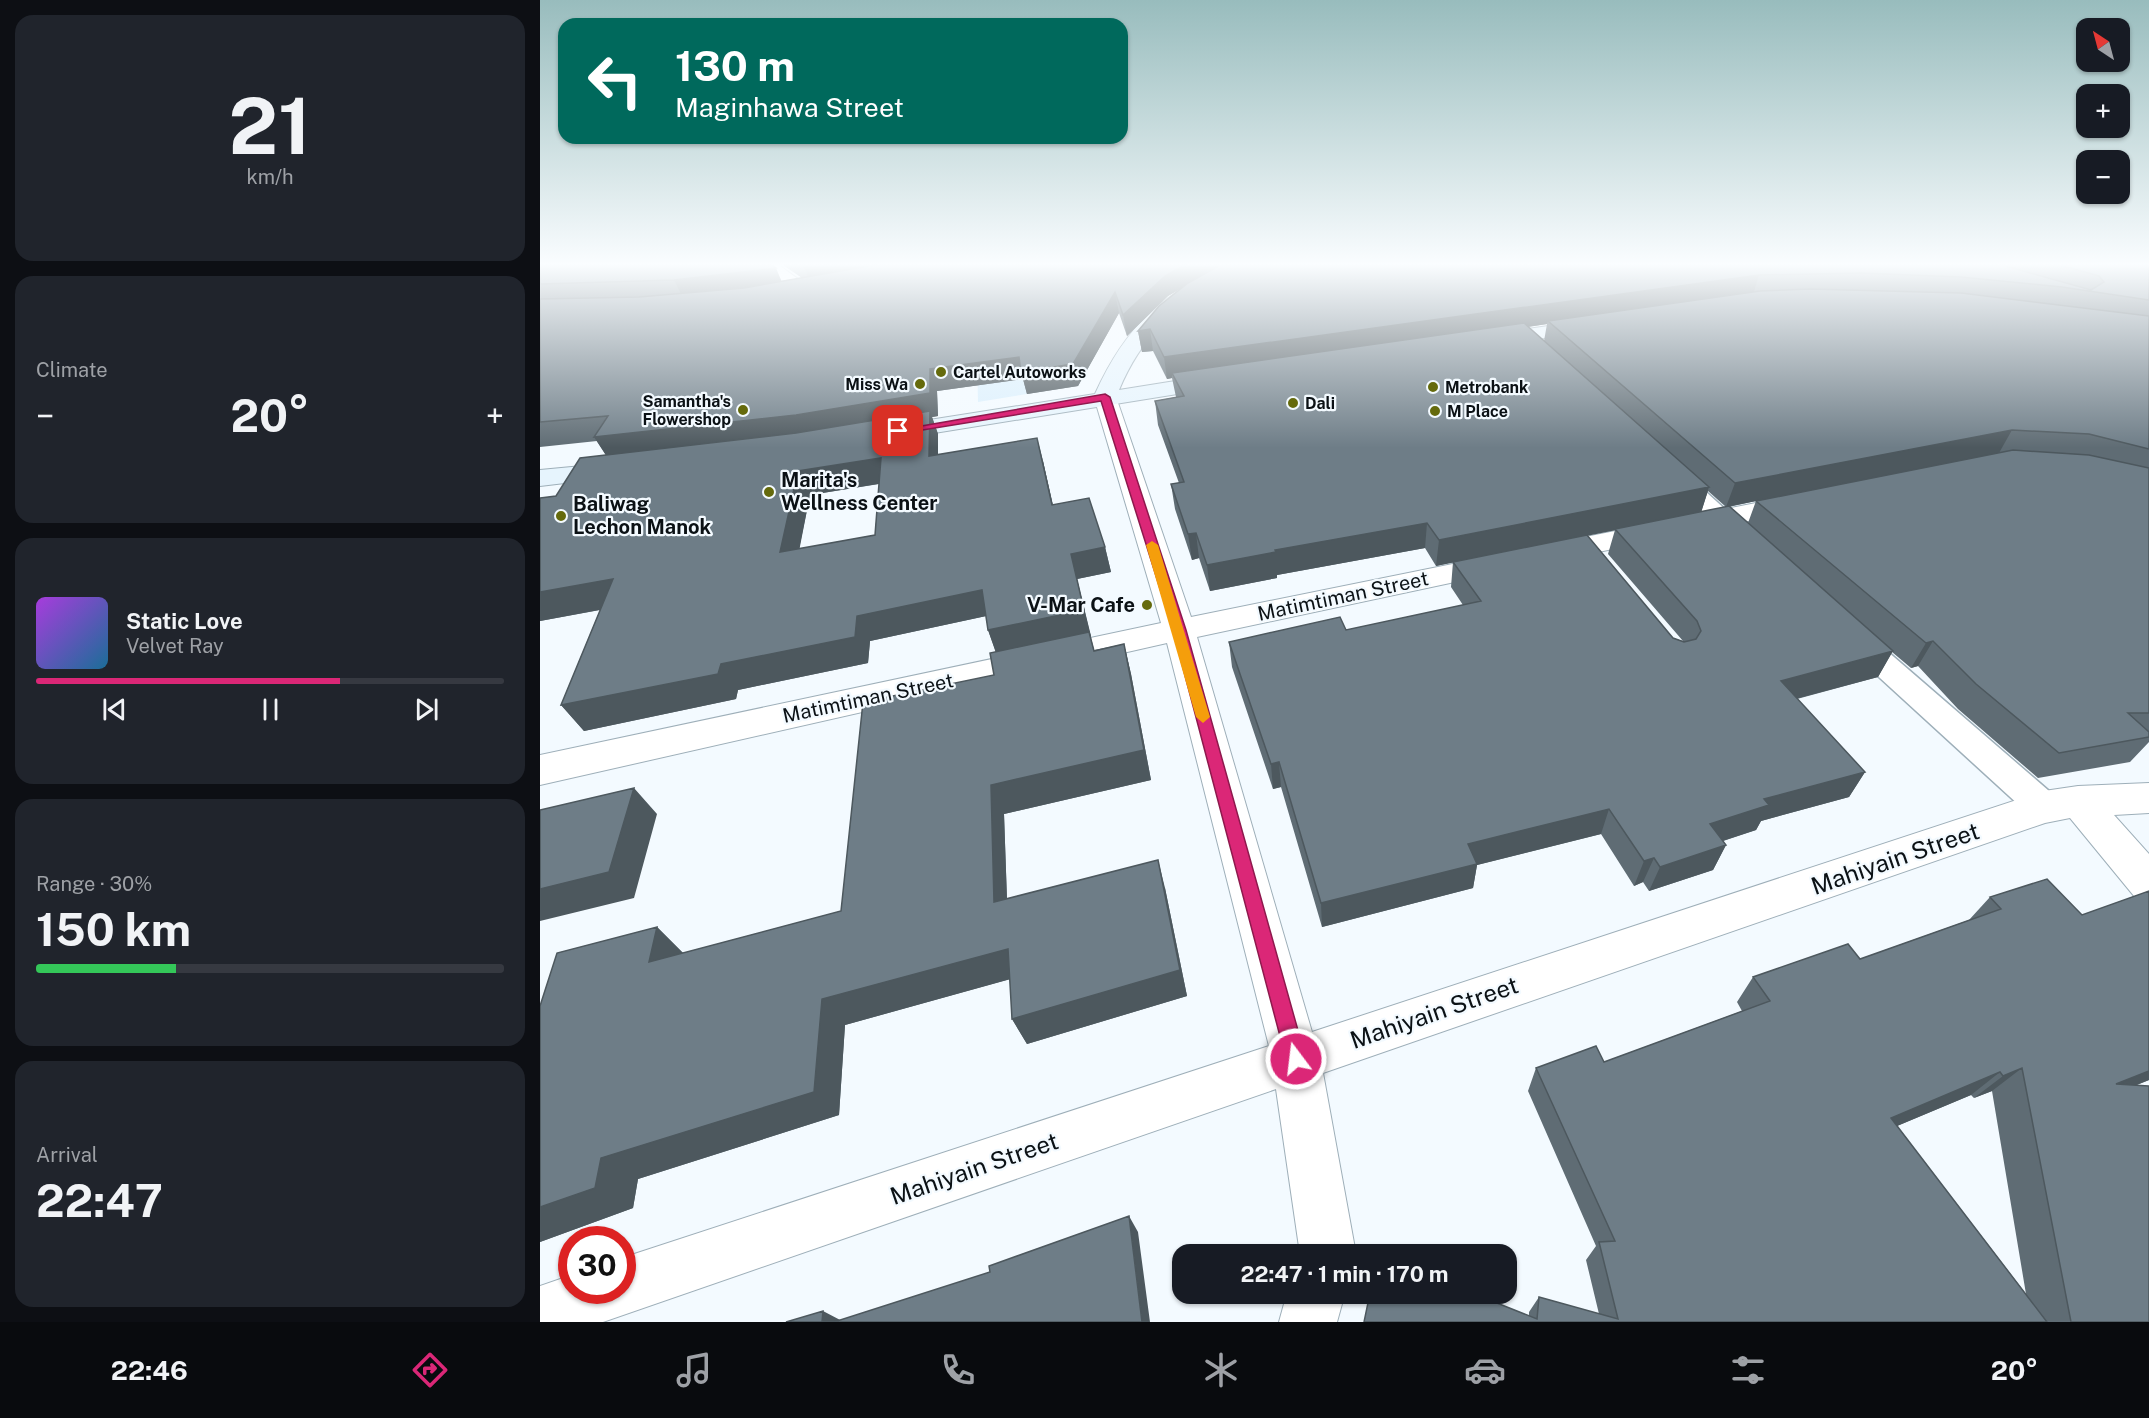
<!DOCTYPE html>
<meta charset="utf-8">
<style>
body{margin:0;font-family:"Public Sans",sans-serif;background:#20242c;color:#f1f3f6;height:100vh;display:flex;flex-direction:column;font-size:22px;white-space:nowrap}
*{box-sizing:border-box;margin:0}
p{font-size:20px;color:#9ea1a6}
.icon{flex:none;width:33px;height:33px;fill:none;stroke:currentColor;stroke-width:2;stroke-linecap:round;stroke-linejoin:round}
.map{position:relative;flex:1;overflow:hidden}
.panel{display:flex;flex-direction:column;gap:15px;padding:15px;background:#0d0f14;width:540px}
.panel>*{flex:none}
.guide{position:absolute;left:18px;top:18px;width:570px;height:126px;border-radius:18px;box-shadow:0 2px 4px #0004;background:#00695c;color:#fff;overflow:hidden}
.needle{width:39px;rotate:324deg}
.controls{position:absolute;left:1536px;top:18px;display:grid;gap:12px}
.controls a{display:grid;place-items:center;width:54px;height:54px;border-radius:12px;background:#171b24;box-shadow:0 2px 4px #0004;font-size:30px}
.speed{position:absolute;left:18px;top:1226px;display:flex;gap:12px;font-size:30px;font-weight:700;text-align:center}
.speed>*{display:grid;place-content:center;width:78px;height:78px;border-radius:50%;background:#171b24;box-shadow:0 2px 4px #0004;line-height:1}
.speed .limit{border:9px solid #d22;background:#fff;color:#111}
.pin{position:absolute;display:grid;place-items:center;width:51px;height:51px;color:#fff;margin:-26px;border-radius:12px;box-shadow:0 3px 9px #0006}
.me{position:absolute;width:66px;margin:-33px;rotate:345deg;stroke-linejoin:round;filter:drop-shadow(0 0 4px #0008)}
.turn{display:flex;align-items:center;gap:21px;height:126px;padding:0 18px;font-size:27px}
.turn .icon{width:78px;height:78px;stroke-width:2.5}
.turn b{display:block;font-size:42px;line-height:51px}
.big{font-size:45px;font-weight:700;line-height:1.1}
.panel .tile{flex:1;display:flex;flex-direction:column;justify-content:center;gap:9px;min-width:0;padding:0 21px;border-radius:18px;background:#20242c}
.panel .dial{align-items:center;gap:0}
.dial b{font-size:78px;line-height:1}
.song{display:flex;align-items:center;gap:18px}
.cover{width:72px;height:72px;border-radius:9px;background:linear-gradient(135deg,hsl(280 70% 55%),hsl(200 70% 35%))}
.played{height:6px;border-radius:3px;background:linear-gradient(90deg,#db2777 65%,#363941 65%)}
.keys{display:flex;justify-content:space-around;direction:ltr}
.heat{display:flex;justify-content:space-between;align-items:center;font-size:33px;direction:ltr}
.charge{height:9px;border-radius:4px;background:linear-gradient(90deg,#34c759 30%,#363941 0)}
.trip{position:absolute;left:632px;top:1244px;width:345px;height:60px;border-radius:18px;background:#171b24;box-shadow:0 2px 4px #0004;font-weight:700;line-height:60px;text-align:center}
.tabs{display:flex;height:96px;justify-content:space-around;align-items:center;background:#090b0e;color:#9ea1a6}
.tabs .icon{width:42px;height:42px}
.tabs .current{color:#db2777}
.tabs b{font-size:27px;color:#f1f3f6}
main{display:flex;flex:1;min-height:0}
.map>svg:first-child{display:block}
.built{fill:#dcf0fd}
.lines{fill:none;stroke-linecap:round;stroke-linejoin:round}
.lane-casing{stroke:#9eafb9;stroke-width:3}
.street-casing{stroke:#9eafb9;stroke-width:2}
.secondary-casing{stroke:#9eafb9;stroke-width:2}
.lane{fill:#fff;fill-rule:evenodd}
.street{fill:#fff;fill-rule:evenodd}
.secondary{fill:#e6f4fd;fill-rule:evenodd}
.wall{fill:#5f6c74;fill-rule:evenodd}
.shaded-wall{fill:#4d585e}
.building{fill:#6e7d87;stroke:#4d585e;stroke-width:1.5;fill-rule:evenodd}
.route{fill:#db2777;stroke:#8e194d;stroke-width:1.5}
.slow{fill:#f59e0b}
.poi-dot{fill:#656a0c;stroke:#f3faff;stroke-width:2}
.labels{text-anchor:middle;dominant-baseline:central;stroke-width:4.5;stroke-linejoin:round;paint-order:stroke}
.far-poi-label{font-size:16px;font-weight:bold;fill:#0b1115;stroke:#f3faff;text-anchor:start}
.poi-label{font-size:20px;font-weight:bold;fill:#0b1115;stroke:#f3faff;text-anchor:start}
.street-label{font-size:20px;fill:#0b1115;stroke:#f3faff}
.near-street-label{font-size:24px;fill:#0b1115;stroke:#f3faff}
</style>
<main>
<section class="panel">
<div class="tile dial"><b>21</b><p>km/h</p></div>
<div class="tile"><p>Climate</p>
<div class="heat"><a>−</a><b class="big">20°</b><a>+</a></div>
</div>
<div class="tile">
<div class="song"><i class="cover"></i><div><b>Static Love</b><p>Velvet Ray</p></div></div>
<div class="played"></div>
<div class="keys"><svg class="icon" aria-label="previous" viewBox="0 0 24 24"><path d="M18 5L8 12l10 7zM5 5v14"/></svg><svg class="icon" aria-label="pause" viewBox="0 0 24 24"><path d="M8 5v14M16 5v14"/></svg><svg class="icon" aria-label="next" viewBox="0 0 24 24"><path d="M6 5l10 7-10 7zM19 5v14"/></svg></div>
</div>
<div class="tile"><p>Range · 30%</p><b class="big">150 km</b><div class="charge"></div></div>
<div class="tile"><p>Arrival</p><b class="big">22:47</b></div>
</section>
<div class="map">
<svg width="1609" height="1322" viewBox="0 0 1609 1322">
<rect width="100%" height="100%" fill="#f3faff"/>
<!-- built -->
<path class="built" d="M437 358 481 362 487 394 438 402Z"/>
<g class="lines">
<defs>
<path id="lane" d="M1135 469 1143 471 1209 531 1212 536 1209 541 1200 543 1191 541 1127 481 1124 476 1127 471Z
M1315 630 1325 632 1516 797 1521 807 1516 817 1504 821 1492 817 1305 646 1301 639 1305 632Z"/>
<path id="street" d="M215 263H236L276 292 274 296H260Z
M565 390 573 392 576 397 651 617 957 555 967 558 972 564 967 570 957 573 657 637 772 1032 1504 791 1538 786 1609 783V813L1574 815 1609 854V901L1594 896 1530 818 1505 823 783 1073 816 1254H760L736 1089 63 1322H0V1286L32 1275V1290H82V1258L729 1046 627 643 0 785V755L621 623 554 397 557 392Z
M1256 495 1266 497 1269 503 1266 509 1010 562 1000 559 996 553 1000 547 1010 544Z
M747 1293H805L797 1322H739Z"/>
<path id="secondary" d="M694 263H719C712 273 693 277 682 282 632 307 601 338 579 390L679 374 687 376 690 381 687 386 351 440 342 438 339 433 342 428 351 426 555 394C586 325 624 291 694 263Z
M1050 320 1057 322 1060 326 1057 330 952 346 945 344 942 340 945 336 952 334Z
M74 463 83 466 87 471 83 476 0 486V470Z"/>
</defs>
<!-- lane casing -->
<use href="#lane" class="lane-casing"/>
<!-- street casing -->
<use href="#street" class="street-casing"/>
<!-- secondary casing -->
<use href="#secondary" class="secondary-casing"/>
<!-- lane -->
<use href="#lane" class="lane"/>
<!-- street -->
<use href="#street" class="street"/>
<!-- secondary -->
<use href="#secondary" class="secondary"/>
</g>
<!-- wall -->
<path class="wall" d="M0 263 241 281 262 278 240 263H1609V742L1590 762 1498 778 1418 709 1378 666 1371 668 1352 652 1338 677 1257 699 1325 772 1309 797 1221 821 1216 830 1183 841 1186 845 1173 870 1109 891 1103 882 1094 886 1061 834 937 865 933 888 782 927 741 787 733 789 692 667 689 642 806 630 923 605 911 587 913 562 896 566 885 548 737 575V578L670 591 659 558 652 560 635 509 631 484 639 483 618 425 615 401 636 397 632 378 627 379 613 351 602 352 598 331 643 287 628 296 587 336 579 313 538 386 487 394 483 379 397 391 398 416 392 417 398 434V455L503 461 513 505 565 547 571 572 537 579 554 650 584 644 591 674 611 780 464 814 467 899 625 888 647 996 487 1044 472 1019 470 979 305 1025 299 1115 98 1179 93 1208 0 1242V1006L117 927 143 953 301 911 454 675 456 652 448 630 446 616 330 641 328 663 198 690 196 699 44 731 21 705 60 610 0 621V498L16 496 66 455 57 441 0 447ZM1007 324 1004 341 988 327ZM339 484 335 535 259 549 270 495ZM1168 491 1186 507 1161 512ZM1216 501 1208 523 1190 507 1193 506ZM1075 530 1068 554 1143 641 1133 638 1047 535Z
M1609 891V1080L1597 1085 1609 1322H824L989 1316V1312L999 1297 1059 1314 1046 1260 1056 1246 988 1091 996 1068 1064 1062 1202 1011 1197 1002 1213 977 1320 959 1429 920 1450 897 1542 915ZM1452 1091 1486 1294 1357 1126 1431 1095 1434 1098Z"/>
<!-- shaded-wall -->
<path class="shaded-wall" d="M267 263H370L271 284 263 264Z
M648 263H689L669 272 628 296 587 336 583 315 625 276Z
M236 268 244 287 144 300 134 280Z
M1219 275 1213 295 1008 321 1007 324 634 378 632 373V378L627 379 624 357Z
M575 292 579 313 538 386 487 394 483 379 397 391 398 416 392 417 398 434V480L389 456 69 460 54 437 390 369Z
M610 329 613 351 602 352 598 331Z
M1472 430 1459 453 1186 507 1195 483Z
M497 438 503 461 518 529 512 505Z
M341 458 350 482 270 495 254 577 240 552 258 471Z
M1169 487 1161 513 896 566 899 540Z
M887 523 885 548 737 575V578L670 591 667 565 735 550Z
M656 533 659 558 652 560 648 534Z
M565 547 571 572 537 579 551 636 457 656 448 630 531 554Z
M73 579 91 604 0 621V592Z
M442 590 451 615 330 641 328 663 198 690 196 699 44 731 21 705 181 664 317 616Z
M1393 641 1378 666 1371 668 1386 643Z
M584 644 591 674 611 780 464 814 468 930 454 902 451 785Z
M1353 651 1338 677 1229 706 1241 681Z
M739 762 741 787 733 789 731 764Z
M1325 772 1309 797 1221 821 1216 830 1158 849 1170 824 1224 799Z
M94 788 117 814 94 898 0 921V889Z
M1069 809 1061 834 937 865 933 888 782 927 781 903 928 844Z
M1186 845 1173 870 1109 891 1120 867Z
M1114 858 1103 882 1094 886 1104 861Z
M618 860 625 888 647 996 487 1044 472 1019Z
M117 927 145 955 109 962Z
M468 949 482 976 305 1025 299 1115 98 1179 93 1208 0 1242V1207L61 1158 282 999Z
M1482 1068 1452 1091 1434 1098 1463 1076Z
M1609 1071V1080L1542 1106 1576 1084Z
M1460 1072 1431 1095 1326 1139 1351 1118Z
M589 1216 598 1232 610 1322H602Z
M283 1311 304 1322H282Z"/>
<!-- building -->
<path class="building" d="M0 263H229L236 268 134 280 0 284Z
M346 263H648L625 276 583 315 575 292 533 364 481 372 479 357 390 369V393L256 415 54 437 68 416 0 422V299L99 297 204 288Z
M684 263H1455L1551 290 1564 282 1559 276 1513 263H1609V300L1522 287 1421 277 1321 273 1219 275 624 357 610 329 598 331 619 306 648 283Z
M1270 289 1421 293 1609 316V449L1549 434 1472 430 1195 483 1008 321 1220 291Z
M984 323 1169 487 899 540 887 523 735 550 736 552 667 565 656 533 648 534 631 484 644 482 615 401 644 396 632 373Z
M390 411 389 456 497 438 512 505 549 498 565 547 531 554 544 610 448 630 442 590 317 616 315 637 181 664 178 674 21 705 73 579 0 592V498L16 496 40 458 256 433ZM341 458 335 535 240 552 258 471Z
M1473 450 1549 455 1609 468V713H1588L1609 732V737L1519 753 1436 684 1393 641 1386 643 1216 501Z
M1189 506 1353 651 1241 681 1325 772 1224 799 1229 805 1170 824 1186 845 1120 867 1114 858 1104 861 1069 809 928 844 937 864 781 903 739 762 731 764 689 642 800 617 806 630 941 601 913 562 1047 535 1133 638 1144 642 1156 639 1161 631 1157 621 1075 529Z
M549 632 554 651 584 644 604 750 451 785 454 902 618 860 640 970 472 1019 468 949 282 999 274 1092 61 1158 55 1188 0 1207V1006L17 953 117 927 109 962 301 911 323 702 454 675 450 653Z
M94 788 69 872 0 889V810Z
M1507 879 1542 915 1609 891V1071L1576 1084 1609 1086V1322H1531L1482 1068 1463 1076 1460 1072 1351 1118 1507 1322H824L830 1293H932L997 1319 999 1297 1078 1319 1059 1242 1075 1241 996 1068 1056 1046 1064 1062 1230 1001 1213 977 1308 944 1320 959 1461 909 1450 897Z
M589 1216 602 1322H294L450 1272 449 1266Z
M283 1311 282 1322H246Z"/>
<!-- sky -->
<linearGradient id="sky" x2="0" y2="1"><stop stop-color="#98bcbd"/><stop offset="0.59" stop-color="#fafdff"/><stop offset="1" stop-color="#fafdff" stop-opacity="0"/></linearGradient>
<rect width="1609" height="448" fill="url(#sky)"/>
<!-- route -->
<path class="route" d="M565 394 570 397 646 630 766 1059 763 1066 756 1069 749 1066 746 1059 633 630 561 401 358 434 353 431Z"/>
<!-- slow -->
<path class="slow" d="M612 541 618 545 670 717 663 723 656 717 606 545Z"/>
<!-- markers -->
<g class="poi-dot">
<circle cx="401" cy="372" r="6"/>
<circle cx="380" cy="384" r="6"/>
<circle cx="893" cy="387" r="6"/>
<circle cx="753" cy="403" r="6"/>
<circle cx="203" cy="410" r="6"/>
<circle cx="895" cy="411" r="6"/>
<circle cx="229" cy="492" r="6"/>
<circle cx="21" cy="516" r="6"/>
<circle cx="607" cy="605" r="6"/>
</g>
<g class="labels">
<!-- far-poi labels -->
<g class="far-poi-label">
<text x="413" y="372">Cartel Autoworks</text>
<text x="368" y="384" text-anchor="end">Miss Wa</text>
<text x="905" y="387">Metrobank</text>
<text x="191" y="401" text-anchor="end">Samantha's<tspan x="191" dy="18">Flowershop</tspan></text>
<text x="765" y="403">Dali</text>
<text x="907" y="411">M Place</text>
</g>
<!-- poi labels -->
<g class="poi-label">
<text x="241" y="480">Marita's<tspan x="241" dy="23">Wellness Center</tspan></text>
<text x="33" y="504">Baliwag<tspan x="33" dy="23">Lechon Manok</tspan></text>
<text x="595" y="605" text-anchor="end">V-Mar Cafe</text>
</g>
<!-- street labels -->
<g class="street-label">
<text transform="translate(803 596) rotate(-12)">Matimtiman Street</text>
<text transform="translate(328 698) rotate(-12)">Matimtiman Street</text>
</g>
<!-- near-street labels -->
<g class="near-street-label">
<text transform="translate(1355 858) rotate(-19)">Mahiyain Street</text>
<text transform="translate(894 1012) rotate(-19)">Mahiyain Street</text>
<text transform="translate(434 1168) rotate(-19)">Mahiyain Street</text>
</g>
</g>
</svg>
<div class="controls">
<a><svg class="needle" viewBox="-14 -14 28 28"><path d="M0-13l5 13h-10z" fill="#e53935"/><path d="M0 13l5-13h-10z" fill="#9ea1a6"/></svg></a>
<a>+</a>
<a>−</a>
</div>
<div class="speed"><div class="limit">30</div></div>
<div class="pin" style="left:358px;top:431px;background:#d93025"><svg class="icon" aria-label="arrive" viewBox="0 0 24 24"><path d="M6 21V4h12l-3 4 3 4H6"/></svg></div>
<svg class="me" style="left:756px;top:1059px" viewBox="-20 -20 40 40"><circle r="17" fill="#db2777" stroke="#fff" stroke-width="3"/><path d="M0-11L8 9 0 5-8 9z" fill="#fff"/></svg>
<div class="trip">22:47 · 1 min · 170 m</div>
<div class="guide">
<div class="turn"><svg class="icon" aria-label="left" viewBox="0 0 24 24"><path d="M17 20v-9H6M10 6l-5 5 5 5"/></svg><div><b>130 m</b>Maginhawa Street</div></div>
</div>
</div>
</main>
<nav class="tabs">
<b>22:46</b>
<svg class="icon current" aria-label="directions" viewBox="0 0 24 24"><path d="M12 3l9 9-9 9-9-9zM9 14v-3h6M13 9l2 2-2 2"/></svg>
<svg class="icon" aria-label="music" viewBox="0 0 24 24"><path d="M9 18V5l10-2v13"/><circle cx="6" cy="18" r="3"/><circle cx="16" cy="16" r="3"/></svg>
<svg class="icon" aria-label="phone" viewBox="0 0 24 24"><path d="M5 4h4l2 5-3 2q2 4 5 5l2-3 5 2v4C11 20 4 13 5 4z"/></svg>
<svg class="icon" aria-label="climate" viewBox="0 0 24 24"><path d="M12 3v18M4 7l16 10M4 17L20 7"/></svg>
<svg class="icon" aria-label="car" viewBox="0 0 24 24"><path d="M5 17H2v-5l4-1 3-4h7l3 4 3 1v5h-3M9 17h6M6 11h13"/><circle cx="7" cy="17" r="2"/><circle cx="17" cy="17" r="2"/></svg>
<svg class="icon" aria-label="filters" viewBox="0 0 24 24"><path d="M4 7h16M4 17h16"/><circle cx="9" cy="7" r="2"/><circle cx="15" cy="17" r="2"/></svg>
<b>20°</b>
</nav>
